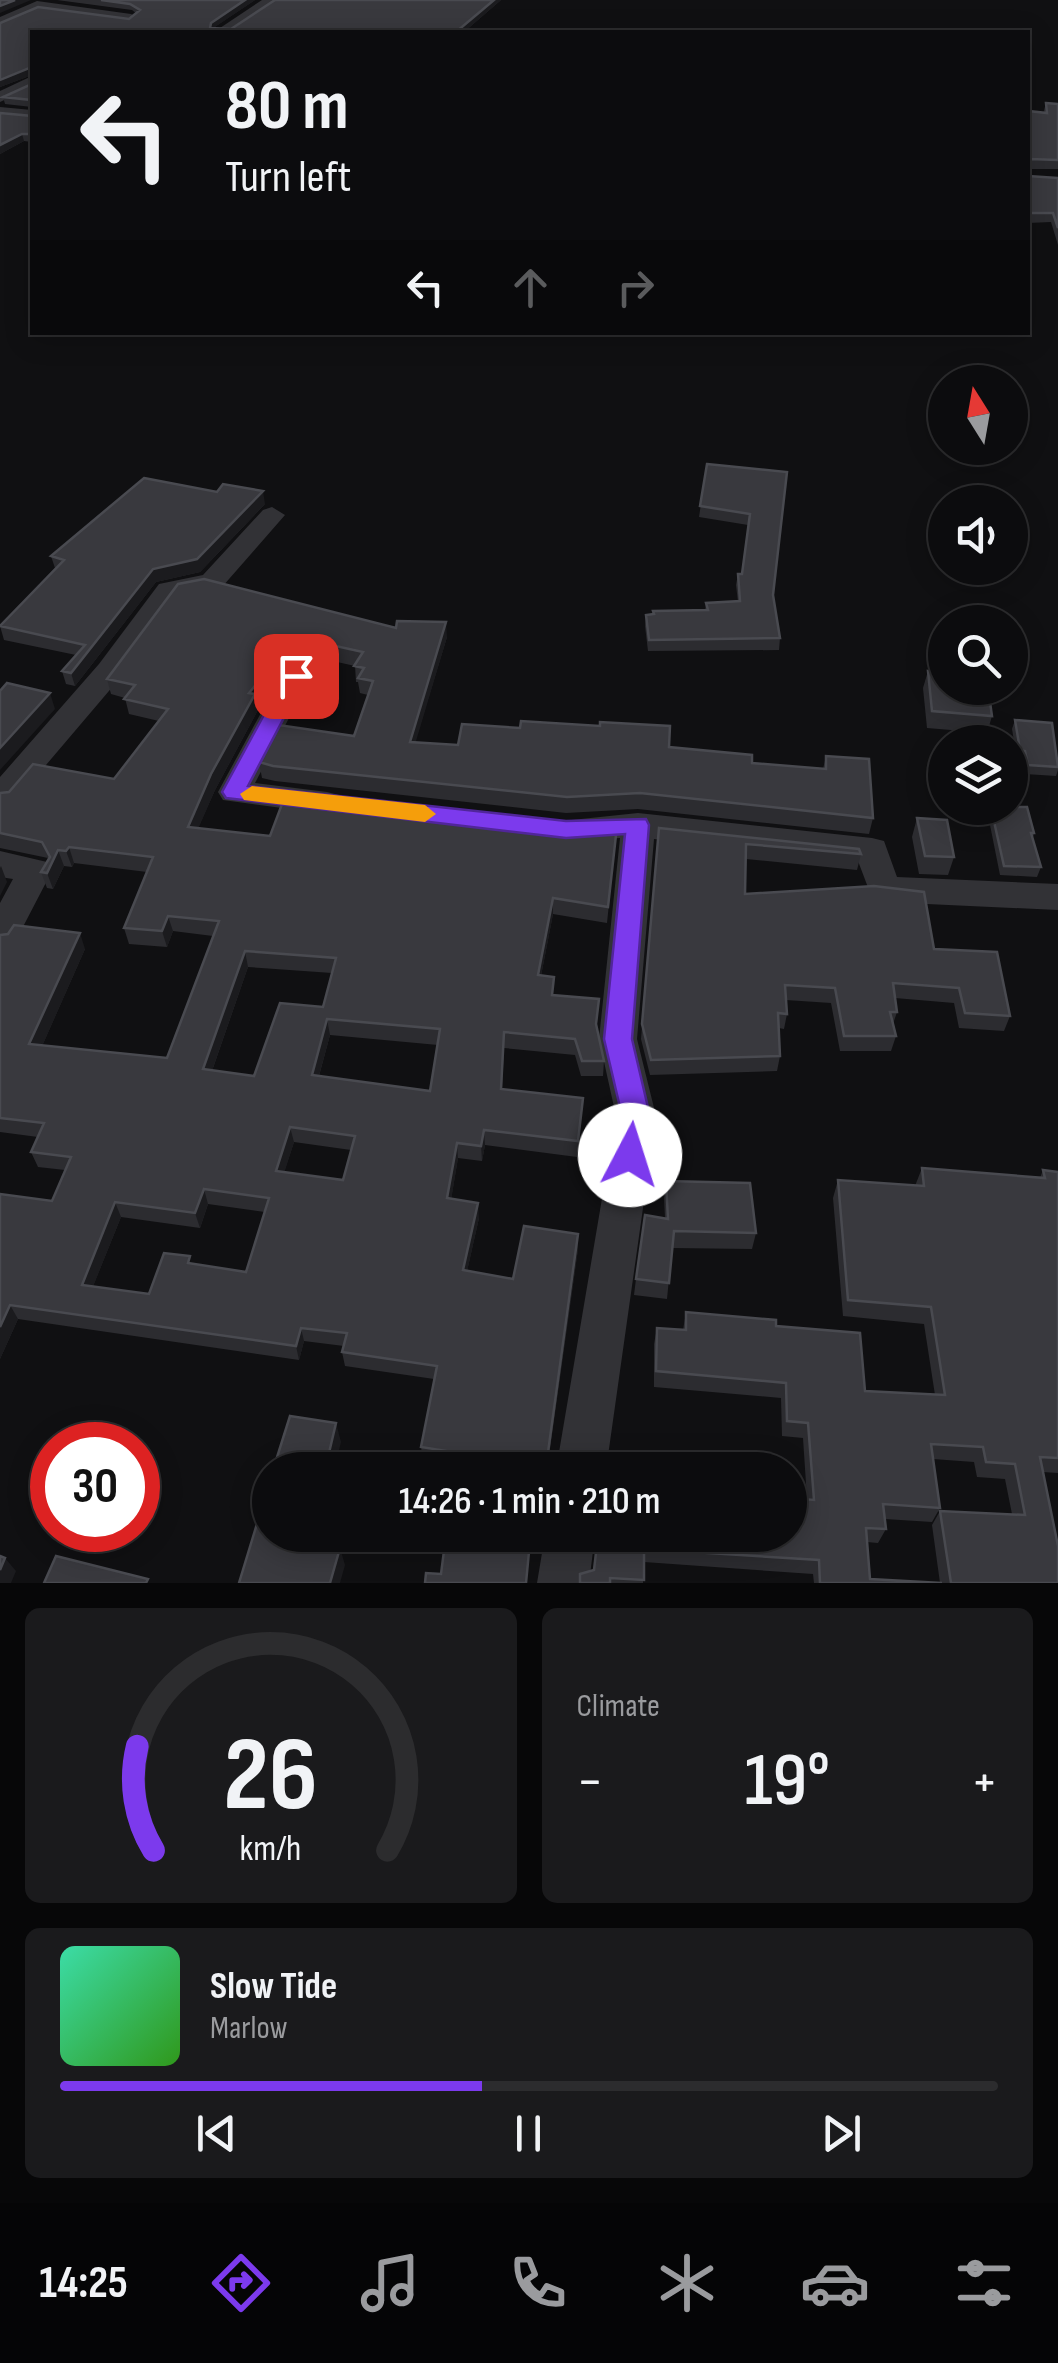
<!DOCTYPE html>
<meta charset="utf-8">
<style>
body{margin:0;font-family:"Sofia Sans Condensed",sans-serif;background:#1a1a1c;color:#f1f3f6;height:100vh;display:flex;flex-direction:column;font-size:38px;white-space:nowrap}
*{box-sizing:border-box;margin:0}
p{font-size:32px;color:#9a9b9e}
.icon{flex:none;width:55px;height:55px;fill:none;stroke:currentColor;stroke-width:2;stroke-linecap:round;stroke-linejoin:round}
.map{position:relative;height:1583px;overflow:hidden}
.panel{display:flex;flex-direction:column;gap:25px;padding:25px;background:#070708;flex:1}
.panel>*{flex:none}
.guide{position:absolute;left:30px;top:30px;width:1000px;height:305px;border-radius:0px;box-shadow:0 5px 25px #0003,0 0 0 2px #2c2c2e;background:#0c0c0e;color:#f1f3f6;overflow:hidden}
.needle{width:65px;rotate:349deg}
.tools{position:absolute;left:928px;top:365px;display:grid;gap:20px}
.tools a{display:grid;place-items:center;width:100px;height:100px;border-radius:50%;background:#0c0c0e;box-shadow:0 5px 25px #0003,0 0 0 2px #2c2c2e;font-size:50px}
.speed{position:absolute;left:30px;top:1422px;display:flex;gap:20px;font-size:50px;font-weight:700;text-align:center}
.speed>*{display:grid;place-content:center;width:130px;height:130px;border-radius:50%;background:#0c0c0e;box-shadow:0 5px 25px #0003,0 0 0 2px #2c2c2e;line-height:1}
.speed .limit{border:15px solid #d22;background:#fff;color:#111}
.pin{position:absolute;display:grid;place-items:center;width:85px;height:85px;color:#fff;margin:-42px;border-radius:20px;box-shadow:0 5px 15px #0006}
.me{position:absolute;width:110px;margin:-55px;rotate:5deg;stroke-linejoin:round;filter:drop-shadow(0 0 8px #0008)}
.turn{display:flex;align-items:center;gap:35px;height:210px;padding:0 30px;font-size:45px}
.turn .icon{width:130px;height:130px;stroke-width:2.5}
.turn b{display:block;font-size:70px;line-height:85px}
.lanes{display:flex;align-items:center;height:95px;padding:0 30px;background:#0003;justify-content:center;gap:50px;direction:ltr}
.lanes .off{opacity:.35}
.big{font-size:75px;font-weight:600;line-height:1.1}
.panel .widget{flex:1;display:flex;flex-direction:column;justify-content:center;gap:15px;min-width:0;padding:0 35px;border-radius:15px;background:#1a1a1c}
.panel .dial{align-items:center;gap:0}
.dial svg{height:260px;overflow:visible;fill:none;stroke:#2c2c2e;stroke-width:7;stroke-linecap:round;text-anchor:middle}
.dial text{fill:#f1f3f6;stroke:none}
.song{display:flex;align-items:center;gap:30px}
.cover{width:120px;height:120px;border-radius:15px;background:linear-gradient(135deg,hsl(160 70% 55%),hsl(110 70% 35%))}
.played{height:10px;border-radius:5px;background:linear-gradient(90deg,#7c3aed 45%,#2c2c2e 45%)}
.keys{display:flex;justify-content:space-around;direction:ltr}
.heat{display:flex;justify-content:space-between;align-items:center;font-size:55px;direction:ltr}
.panel .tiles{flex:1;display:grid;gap:25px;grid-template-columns:1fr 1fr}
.widget:last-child{grid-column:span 2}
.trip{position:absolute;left:252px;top:1452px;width:555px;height:100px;border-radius:50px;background:#0c0c0e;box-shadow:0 5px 25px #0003,0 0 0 2px #2c2c2e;font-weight:600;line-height:100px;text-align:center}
.tab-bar{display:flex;height:160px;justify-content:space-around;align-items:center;background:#050506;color:#9a9b9e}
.tab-bar .icon{width:70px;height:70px}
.tab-bar .current{color:#7c3aed}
.tab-bar b{font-size:45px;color:#f1f3f6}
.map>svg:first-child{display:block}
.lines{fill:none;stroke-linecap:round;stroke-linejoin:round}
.minor{fill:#323236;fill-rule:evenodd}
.wall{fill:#2c2c30;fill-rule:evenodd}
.shaded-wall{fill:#1b1b1e}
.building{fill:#39393e;stroke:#494a50;stroke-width:2.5;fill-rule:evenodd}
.route{fill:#7c3aed;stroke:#51269a;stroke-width:2.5}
.slow{fill:#f59e0b}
</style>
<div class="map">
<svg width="1058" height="1583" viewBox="0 0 1058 1583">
<rect width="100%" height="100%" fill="#101012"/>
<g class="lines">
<!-- minor -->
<path class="minor" d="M262 0H278L230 32H214Z
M37 1 131 14 138 18 131 22 39 9 0 26V17Z
M32 76V87L0 102V91Z
M0 107 32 110V120L0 117Z
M272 507 285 515 222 587 179 596 120 678 12 805 0 808V777L99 664 159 584 203 575 263 510Z
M296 667 306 669 311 676 255 783 327 792 339 795 343 803 339 811 327 814 223 800 218 792 281 676 286 669Z
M638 813 872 838 884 841 897 877 1058 884V910L884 902 872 898 858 861 654 839 637 1039 656 1116 606 1470H556L616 1116 599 1039 620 838 574 841 562 837 557 829 562 821Z
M0 851 47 862 52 871 13 946 0 950V903L13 879 0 877Z
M545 1535H595L589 1583H537Z"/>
</g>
<!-- wall -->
<path class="wall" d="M57 0H255L213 28 231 29 501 0 464 32H32V75L0 87V23L129 19 137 14 132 10Z
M32 84V107L5 104 3 97Z
M1046 103 1058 104V169H1028Z
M0 113 32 116V142L24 141 0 154Z
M1028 176 1058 178V245L1051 222 1028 223Z
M707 464 787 472 773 595 780 638 779 650 648 651 645 626 646 615 705 611 706 603 738 602 736 585 738 574H742L748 525 699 517Z
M265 504 200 572 156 582 75 686 66 684 62 671 76 655 4 640 0 626 55 568 51 556Z
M178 584 447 637 415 742 458 745 669 747 752 763 823 769 826 756 873 818 869 834 638 809 566 813 275 781 262 778 259 762 354 736 368 695 360 693 358 682H356L355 666 297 653 257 703 258 710 215 790 198 828 270 836 617 826 607 923 553 914 541 976 553 995 597 1026 604 1061 603 1076H581L575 1055 504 1048 502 1089 582 1113 577 1157 485 1145 482 1161 458 1158 451 1199 479 1218 467 1271 513 1279 578 1249 547 1470H486L423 1460 421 1447 434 1379 345 1366 342 1352 344 1346 304 1341 299 1360 18 1319 0 1359V1194L52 1201 65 1170 38 1167 31 1152 38 1137 0 1132V935L85 949 42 1046 167 1058 213 936 173 931 167 947 129 944 124 928 147 872 74 863 72 867 64 866 53 889 47 888 41 872 48 858 0 848V793L114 779 159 721 129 714 125 698 111 694 107 679ZM248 967 332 973 323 1007 254 1076 212 1071ZM330 1035 438 1045 430 1091 319 1076ZM294 1142 351 1150 343 1180 284 1172ZM208 1204 265 1212 246 1272 193 1264 149 1294 93 1286 121 1217 200 1228Z
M928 671 992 716 987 733 927 728 923 688Z
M1015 720 1058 760V770L1056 776 1025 774 1022 760 1017 759 1012 729Z
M991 808 1034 833 1033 838 1041 867 1037 877 1000 875 988 815Z
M917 818 954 857 948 875 919 874 912 837Z
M659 828 861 854 857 870 746 859 745 894 934 949 1010 1016 1004 1031 959 1028 954 1003 895 998 897 1012 893 1024 896 1036 891 1051H840L831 1003 786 1000 787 1014 784 1029 779 1028 780 1056 777 1071 650 1075 641 1039Z
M922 1168 1040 1178 1043 1170 1058 1172V1473L1043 1472 1058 1583H814L813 1574 644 1562 643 1583H579L594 1570 598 1535 807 1499 803 1438 782 1436 781 1398 654 1387V1344L657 1328 683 1330 686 1312 776 1326 865 1391 935 1395 924 1324 843 1316 833 1198 838 1180 915 1186ZM933 1459 974 1462 977 1477 1005 1479 1012 1514 940 1511 932 1525 940 1583 870 1579 867 1542 878 1543 886 1529 885 1519 932 1522 940 1508Z
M666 1181 756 1233 752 1249 672 1248 667 1299 634 1295 636 1279 665 1218 664 1198Z"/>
<!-- shaded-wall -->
<path class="shaded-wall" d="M15 0H31L0 13V6Z
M245 0H255L212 29 211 32V23Z
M494 0H501L464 32H456Z
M32 67V75L0 87V80Z
M22 134 24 141 0 154V145Z
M263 491 265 504 200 572 156 582 75 686 71 673 153 569Z
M446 622 447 637 411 758 410 742Z
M295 637 297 653 257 703 258 710 215 790 192 843 188 827 249 693Z
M50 693 55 709 0 770V748Z
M69 847 74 863 72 867 66 851Z
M58 850 64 866 53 889 47 873Z
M1 866 7 882 0 896V868Z
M553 898V914L538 991V975Z
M168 916 173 931 167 947 162 931Z
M80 933 85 949 36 1060 29 1044Z
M245 951 248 967 207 1085 203 1069Z
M327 1019 330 1035 315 1090 312 1075Z
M290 1127 294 1142 280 1186 276 1171Z
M484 1130 485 1145 482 1161 481 1146Z
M457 1143 458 1158 449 1213 447 1198Z
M204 1189 208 1204 200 1228 195 1213Z
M115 1202 121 1217 88 1299 82 1285Z
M478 1203 479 1218 464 1285 463 1270Z
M578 1234V1249L546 1470V1467Z
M10 1305 18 1319 0 1359V1327Z
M301 1328 304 1341 299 1360 296 1346Z
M336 1423 341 1442 334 1470H325Z
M328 1535H338L330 1562 325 1545Z
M340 1548 345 1565 340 1583H330Z
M5 1558 16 1571 11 1583H0V1570Z"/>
<!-- building -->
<path class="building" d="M0 0H15L0 6Z
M101 0H245L211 23 210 28 231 29 275 0H494L456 32H32V67L0 80V23L38 7 129 19 140 10 130 4Z
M32 78V100L3 97 32 84Z
M1046 103 1058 104V160L1030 159 1028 162V111L1047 113Z
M0 113 32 116V134H22L0 145Z
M1028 176 1058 178V228L1053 213H1028Z
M707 464 787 472 773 595 780 638 649 640 646 615 654 614 653 611 708 610 706 603 740 601 738 574H742L750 514 700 506Z
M144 478 217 492 223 484 263 491 197 559 153 569 71 673 62 671 85 645 0 626 64 560 51 556Z
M204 579 396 628 397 621 446 622 410 742 458 745 462 724 520 728 521 721 600 726V722L670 726 669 747 752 755V763L826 769V756L869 759 873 818 640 793 567 797 273 766 259 762 279 725 354 736 373 681 358 678 364 668 354 666 363 652 295 637 249 693 255 694 211 774 188 827 270 836 285 796 566 829 617 826 608 907 553 898 538 975 554 977 552 995 599 999 596 1024 604 1061H582L575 1039 504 1032 501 1089 583 1098 578 1141 484 1130 481 1146 457 1143 447 1198 478 1203 463 1270 513 1279 524 1226 578 1234 546 1467 421 1447 437 1366 342 1352 347 1333 301 1328 296 1346 10 1305 0 1327V1194L52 1201 71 1157 31 1152 44 1123 0 1118V935L8 934 14 925 80 933 29 1044 167 1058 219 921 168 916 162 931 124 928 153 857 69 847 66 851 58 850 47 873 41 872 50 857 42 842 0 833V793L9 792 33 764 114 779 168 709 124 699 135 685 107 679 178 584ZM245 951 336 958 323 1007 280 1003 254 1076 203 1069ZM327 1019 440 1029 430 1091 312 1075ZM290 1127 355 1136 343 1180 276 1171ZM204 1189 269 1198 246 1272 188 1263 190 1256 164 1253 149 1294 82 1285 115 1202 195 1213Z
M928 671 945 673V688H988L992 716 932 711Z
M7 683 50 693 0 748V691Z
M1015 720 1052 723 1058 767 1028 765 1025 751 1020 750Z
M1010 807H1027L1034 833H1031L1041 867 1004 866 991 808Z
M917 818 947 820 954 857 925 856Z
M659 828 859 849 861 854 746 844 745 894 874 886 924 892 934 949 997 952 1010 1016 965 1013 959 988 893 983 897 1012H890L896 1036H844L835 988 785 985 787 1014 778 1013 780 1056 651 1060 642 1024Z
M922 1168 1045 1178 1043 1170 1058 1172V1458L1040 1457 1058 1546V1583H951L940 1511 1025 1515 1015 1464 986 1462 983 1447 931 1444 940 1508 883 1504 886 1529 866 1528 870 1579 942 1583H820L819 1560 644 1549V1580L610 1578V1583H580V1574L594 1570 598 1535H790V1498L814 1500 808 1423 787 1421 786 1383 656 1371 657 1328 686 1330V1312L776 1320V1326L860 1333 865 1391 945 1395 931 1307 848 1300 838 1180 924 1186Z
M666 1181 750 1183 756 1233 674 1231 669 1283 636 1279 645 1215 668 1219Z
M290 1416 336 1423 325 1470H273Z
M270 1481V1535H328L325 1545 340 1548 330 1583H239Z
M446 1535H472L530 1541 526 1583H425L426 1573 441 1574Z
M0 1556 5 1558 0 1570Z
M56 1556 148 1579 146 1583H44Z"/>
<!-- route -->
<path class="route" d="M296 669 306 676 248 786 566 821 646 819 649 825 632 1039 650 1116 640 1164 630 1168 620 1164 616 1155 622 1116 604 1039 625 834 566 838 226 798 222 792 285 676Z"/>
<!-- slow -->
<path class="slow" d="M252 786 425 805 436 814 425 822 244 800 240 794Z"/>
</svg>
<div class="tools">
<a><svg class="needle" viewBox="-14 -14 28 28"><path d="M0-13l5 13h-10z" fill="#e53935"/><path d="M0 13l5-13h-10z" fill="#9a9b9e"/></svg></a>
<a><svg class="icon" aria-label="sound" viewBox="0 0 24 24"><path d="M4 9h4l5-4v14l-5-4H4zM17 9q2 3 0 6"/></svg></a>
<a><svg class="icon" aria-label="search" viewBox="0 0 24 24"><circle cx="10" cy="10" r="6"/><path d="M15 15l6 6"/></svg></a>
<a><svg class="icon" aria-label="layers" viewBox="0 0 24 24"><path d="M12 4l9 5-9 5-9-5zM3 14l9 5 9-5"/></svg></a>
</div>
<div class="speed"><div class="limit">30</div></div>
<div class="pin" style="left:296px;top:676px;background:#d93025"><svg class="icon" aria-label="arrive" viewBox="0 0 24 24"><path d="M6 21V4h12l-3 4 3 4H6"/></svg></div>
<svg class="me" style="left:630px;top:1155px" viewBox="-20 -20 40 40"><circle r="19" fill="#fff"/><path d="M0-13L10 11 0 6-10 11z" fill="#7c3aed"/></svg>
<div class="trip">14:26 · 1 min · 210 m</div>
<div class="guide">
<div class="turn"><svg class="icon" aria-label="left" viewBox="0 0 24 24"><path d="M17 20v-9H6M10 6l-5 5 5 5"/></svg><div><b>80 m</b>Turn left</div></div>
<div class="lanes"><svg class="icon" aria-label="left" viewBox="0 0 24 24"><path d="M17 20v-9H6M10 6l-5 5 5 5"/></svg><svg class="icon off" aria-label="ahead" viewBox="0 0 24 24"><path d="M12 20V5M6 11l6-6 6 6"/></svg><svg class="icon off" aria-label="right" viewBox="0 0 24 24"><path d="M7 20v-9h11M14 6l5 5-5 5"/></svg></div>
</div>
</div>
<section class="panel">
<div class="tiles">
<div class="widget dial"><svg viewBox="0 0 100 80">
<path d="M14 69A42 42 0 1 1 86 69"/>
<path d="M14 69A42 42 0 0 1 9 37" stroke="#7c3aed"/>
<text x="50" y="56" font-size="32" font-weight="700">26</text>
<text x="50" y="72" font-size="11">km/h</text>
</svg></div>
<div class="widget"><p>Climate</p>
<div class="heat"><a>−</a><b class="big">19°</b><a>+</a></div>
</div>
<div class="widget">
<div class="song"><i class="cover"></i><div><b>Slow Tide</b><p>Marlow</p></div></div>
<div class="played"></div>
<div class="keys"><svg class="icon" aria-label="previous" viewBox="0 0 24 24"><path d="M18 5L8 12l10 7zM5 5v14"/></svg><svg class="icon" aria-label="pause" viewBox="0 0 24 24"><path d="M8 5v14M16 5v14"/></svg><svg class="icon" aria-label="next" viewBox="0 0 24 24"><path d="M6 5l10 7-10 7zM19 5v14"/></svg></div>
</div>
</div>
</section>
<nav class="tab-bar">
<b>14:25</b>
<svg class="icon current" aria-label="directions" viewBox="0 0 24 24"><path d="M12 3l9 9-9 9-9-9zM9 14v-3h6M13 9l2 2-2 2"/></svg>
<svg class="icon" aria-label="music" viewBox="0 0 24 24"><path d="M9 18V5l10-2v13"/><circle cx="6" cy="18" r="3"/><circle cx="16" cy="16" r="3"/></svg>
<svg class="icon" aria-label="phone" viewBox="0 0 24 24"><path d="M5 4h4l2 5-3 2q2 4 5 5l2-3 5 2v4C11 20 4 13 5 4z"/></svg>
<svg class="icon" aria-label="climate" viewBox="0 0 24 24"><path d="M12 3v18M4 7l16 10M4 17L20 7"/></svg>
<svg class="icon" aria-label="car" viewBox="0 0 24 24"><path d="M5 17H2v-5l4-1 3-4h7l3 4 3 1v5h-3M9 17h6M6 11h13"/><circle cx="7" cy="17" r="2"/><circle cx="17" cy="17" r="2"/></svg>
<svg class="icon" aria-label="filters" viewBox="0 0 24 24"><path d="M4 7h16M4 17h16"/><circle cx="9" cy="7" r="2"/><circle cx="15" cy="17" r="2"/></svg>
</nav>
